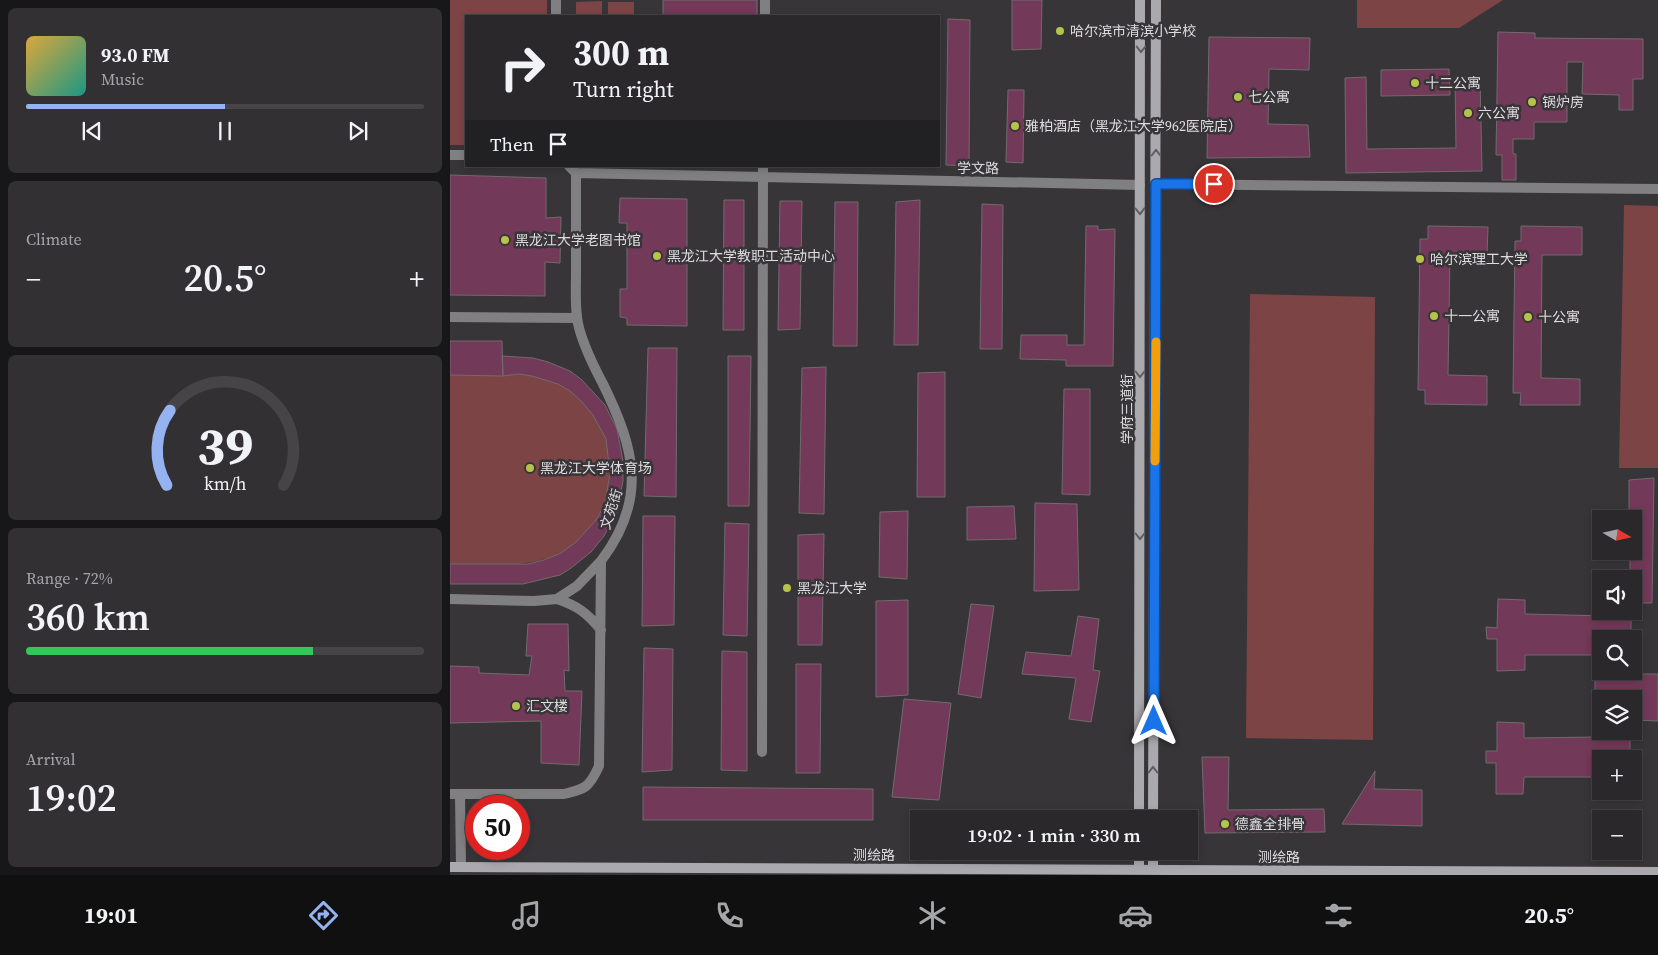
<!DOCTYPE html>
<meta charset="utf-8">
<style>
body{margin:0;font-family:"Source Serif 4","Noto Sans SC",serif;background:#323033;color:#f1f3f6;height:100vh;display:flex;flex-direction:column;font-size:19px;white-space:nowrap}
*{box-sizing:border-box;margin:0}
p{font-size:16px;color:#a5a6a9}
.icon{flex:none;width:28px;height:28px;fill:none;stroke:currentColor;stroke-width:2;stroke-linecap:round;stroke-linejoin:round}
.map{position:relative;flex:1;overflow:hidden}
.panel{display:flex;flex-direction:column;gap:8px;padding:8px;background:#171618;width:450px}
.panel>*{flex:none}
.top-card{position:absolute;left:15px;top:15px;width:475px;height:152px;border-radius:0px;box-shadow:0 2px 8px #0003,0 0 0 1px #464447;background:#2a282b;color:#f1f3f6;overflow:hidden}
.needle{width:32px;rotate:99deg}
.tools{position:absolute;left:1142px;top:510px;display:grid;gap:10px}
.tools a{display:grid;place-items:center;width:50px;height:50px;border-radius:0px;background:#2a282b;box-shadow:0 2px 8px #0003,0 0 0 1px #464447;font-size:25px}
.speed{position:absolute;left:15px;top:795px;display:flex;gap:10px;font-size:25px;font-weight:700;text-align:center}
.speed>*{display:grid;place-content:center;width:65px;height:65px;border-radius:50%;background:#2a282b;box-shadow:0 2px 8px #0003,0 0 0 1px #464447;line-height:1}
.speed .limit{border:8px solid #d22;background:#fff;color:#111}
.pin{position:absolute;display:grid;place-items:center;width:42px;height:42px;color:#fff;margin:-21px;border:2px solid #fff;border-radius:50%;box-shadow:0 1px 5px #0007}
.me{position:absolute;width:55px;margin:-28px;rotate:0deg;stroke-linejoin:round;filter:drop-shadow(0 0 4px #0008)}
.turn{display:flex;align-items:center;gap:18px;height:105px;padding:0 25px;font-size:22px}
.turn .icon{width:65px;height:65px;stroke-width:2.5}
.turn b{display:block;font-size:35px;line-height:42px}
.then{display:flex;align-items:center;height:48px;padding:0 25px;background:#0003;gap:10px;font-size:19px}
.big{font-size:38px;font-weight:600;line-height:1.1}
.panel .tile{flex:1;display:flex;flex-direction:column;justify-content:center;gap:8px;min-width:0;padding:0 18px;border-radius:8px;background:#323033}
.panel .dial{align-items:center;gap:0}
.dial svg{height:130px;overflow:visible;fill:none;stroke:#464447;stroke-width:7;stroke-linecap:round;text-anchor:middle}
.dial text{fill:#f1f3f6;stroke:none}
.song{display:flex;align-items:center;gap:15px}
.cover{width:60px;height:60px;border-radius:8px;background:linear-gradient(135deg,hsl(40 70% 55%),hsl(170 70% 35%))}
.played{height:5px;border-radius:2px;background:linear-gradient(90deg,#95b2f1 50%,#464447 50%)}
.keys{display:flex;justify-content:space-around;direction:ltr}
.heat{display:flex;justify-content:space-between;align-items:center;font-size:28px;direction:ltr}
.charge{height:8px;border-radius:4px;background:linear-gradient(90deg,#34c759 72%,#464447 0)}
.trip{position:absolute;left:460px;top:810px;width:288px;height:50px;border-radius:0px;background:#2a282b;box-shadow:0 2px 8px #0003,0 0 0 1px #464447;font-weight:600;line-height:50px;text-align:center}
.tabs{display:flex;height:80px;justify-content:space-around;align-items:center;background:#111011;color:#a5a6a9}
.tabs .icon{width:35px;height:35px}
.tabs .active{color:#95b2f1}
.tabs b{font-size:22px;color:#f1f3f6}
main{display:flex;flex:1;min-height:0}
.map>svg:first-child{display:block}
.green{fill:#7c4445}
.building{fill:#733958;stroke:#716b6d}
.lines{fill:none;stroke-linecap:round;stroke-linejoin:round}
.minor{stroke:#808083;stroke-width:10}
.secondary{stroke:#aaaaae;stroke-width:10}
.oneway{stroke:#605e62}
.route-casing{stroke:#114b97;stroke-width:12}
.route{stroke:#1a73e8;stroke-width:9}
.slow{stroke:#f59e0b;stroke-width:9}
.poi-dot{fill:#b6c249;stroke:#383539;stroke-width:2}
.labels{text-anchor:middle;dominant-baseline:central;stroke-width:5;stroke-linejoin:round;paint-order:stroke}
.poi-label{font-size:14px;fill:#dedcdf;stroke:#383539;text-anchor:start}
.street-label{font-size:14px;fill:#dedcdf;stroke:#383539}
</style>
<main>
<section class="panel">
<div class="tile">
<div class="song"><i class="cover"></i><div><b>93.0 FM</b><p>Music</p></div></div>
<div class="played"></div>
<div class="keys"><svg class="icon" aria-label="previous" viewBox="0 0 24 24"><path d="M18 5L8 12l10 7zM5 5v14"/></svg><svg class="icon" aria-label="pause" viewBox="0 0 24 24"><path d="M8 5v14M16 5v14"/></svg><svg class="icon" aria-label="next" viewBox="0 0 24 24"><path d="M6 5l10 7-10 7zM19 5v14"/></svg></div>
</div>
<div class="tile"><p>Climate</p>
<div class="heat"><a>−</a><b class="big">20.5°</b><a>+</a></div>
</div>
<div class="tile dial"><svg viewBox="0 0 100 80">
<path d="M14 69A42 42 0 1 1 86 69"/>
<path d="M14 69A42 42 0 0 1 16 23" stroke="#95b2f1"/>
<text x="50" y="56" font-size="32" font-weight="700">39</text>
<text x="50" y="72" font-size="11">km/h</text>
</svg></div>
<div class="tile"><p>Range · 72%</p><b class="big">360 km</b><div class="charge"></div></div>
<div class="tile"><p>Arrival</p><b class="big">19:02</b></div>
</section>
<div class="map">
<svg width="1208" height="875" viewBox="0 0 1208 875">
<rect width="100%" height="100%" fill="#383539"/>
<!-- green -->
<path class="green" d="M0 0H97V16H16V145H0Z
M907 0H1053L1009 28H907Z
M152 1V16H126V2Z
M158 2H184V16H158Z
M1174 205 1208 206V468H1169Z
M800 294 925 297 923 740 796 738Z
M69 374C86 376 104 380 119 390 133 399 153 424 157 441 162 465 161 497 148 519 145 523 141 526 137 530 129 539 120 549 109 554 75 569 36 564 0 564V375Z"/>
<!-- building -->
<path class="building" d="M213 0H307V16H213Z
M562 0H592L591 49 562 50Z
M498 19 520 20 519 166 496 165Z
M1048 32 1085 33V38L1193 39V79H1183V110H1169V95L1132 94 1133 62H1117V122H1084V139H1063V154H1066V180H1052V155H1046Z
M759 37 860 38 859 70 819 69 818 124 858 125 860 157 757 158Z
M999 69 1000 95 931 96V70Z
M916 77 917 149 1006 148 1005 77H1030L1032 171 896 173 895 78Z
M558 90H574L573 163 556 162Z
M0 175 96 178V218L111 217 110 263 95 262V296L0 295Z
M170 198 237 199V326L177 325V318L170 317V289H177V223H169Z
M274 200H294V330H273Z
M470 200 468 345H444L446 202Z
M330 201H352L350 329 328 330Z
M385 202H408L407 346H383Z
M532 204 553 205 552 349H530Z
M636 226H648V230L665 229 663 366H616V360L570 359 571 335H617V345H634Z
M978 226 1038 227 1037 256H1000L998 375 1037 376V405L975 404V390H968L970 239H978Z
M1071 226 1132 227V255H1092L1091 378 1130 379V405H1070L1071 393H1063L1065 241H1071Z
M0 341H52L53 376 0 375Z
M198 348H227L226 497 194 496Z
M52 356 83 358 98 362 120 371 132 380 155 405 167 429 173 461V481L167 512 154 536 141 552 121 568 110 575 73 584H0V564H78L94 560 111 553 126 542 147 519 154 505 157 491 160 473 156 439 143 415 131 401 120 391 108 384 82 376 69 374 53 376Z
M278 356H301L299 506H278Z
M376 367 374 514 349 513 352 368Z
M495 372V497H467L468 373Z
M614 389H640V495L612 494Z
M1204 478 1202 603H1184V579H1180V551H1184V519H1179V480Z
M585 503 627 504 629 590 584 591Z
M564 506 566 539 517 540V507Z
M458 511 457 579 429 577 430 512Z
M193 516H225L224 625 192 626Z
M275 523 299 524 297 636 273 635Z
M374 534 372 645H348V535Z
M1048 599 1075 600V614L1158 616V611H1168V617H1181V639H1151V671H1181V674H1208V721L1184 720V699H1151V731H1180V759H1151V773H1146V777H1074L1073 794H1046V763H1036V751H1047V722L1074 723V738L1145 737V655H1075V670L1047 671V639H1037L1036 627 1047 628Z
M458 600V695L426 697V601Z
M521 604 544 606 531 698 508 694Z
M628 616 649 619 643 670 650 671 641 722 619 719 626 678 572 674 576 652 621 656Z
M78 624H118L119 671 114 670 115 691H132L129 765 91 763V721L0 723V666L29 667V673L79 675 82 656H76Z
M194 648 223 649 222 770 192 772Z
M272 651 297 652V771L271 770Z
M346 664H371L370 773H346Z
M454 699 501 703 489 800 442 797Z
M752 757H779L778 810 874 809 875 832 755 833Z
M925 771 924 789 972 790V826L892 824Z
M193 787 423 789V820H193Z"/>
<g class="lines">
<!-- minor -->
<path class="minor" d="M106 0V16
M315 16V0
M0 155H16
M126 173 690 185
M706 184 1208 189
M0 317 127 318
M0 599 84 601 107 599 127 586 151 561
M107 599C128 606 137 613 151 630
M312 752 313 166
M0 794H114C135 789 139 788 149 766L151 561C198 499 185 449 153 384 144 367 129 336 127 317 125 302 126 287 126 272 126 239 126 206 126 173L119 166
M10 794 11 867"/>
<!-- secondary -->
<path class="secondary" d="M689 819 690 0
M703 819 706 0
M0 867 1208 872
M689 875V851
M703 875V851"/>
</g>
<!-- one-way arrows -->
<defs><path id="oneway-chevron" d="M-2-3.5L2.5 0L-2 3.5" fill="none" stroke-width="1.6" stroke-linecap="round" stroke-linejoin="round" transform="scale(1.25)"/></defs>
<g class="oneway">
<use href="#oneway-chevron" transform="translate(691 49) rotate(90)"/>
<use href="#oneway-chevron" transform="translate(706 153) rotate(-90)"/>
<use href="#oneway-chevron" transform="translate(690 211) rotate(89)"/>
<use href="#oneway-chevron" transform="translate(690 374) rotate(90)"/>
<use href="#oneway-chevron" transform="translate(690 536) rotate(90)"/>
<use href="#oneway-chevron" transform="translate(703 770) rotate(-90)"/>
</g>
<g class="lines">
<defs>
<path id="route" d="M704 721 706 184H764"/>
</defs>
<!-- route casing -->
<use href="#route" class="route-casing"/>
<!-- route -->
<use href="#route" class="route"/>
<!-- slow -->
<path class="slow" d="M705 461 706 342"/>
</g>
<!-- markers -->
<g class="poi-dot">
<circle cx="610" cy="31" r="5"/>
<circle cx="965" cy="83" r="5"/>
<circle cx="788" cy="97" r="5"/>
<circle cx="1082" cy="102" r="5"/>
<circle cx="1018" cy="113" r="5"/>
<circle cx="565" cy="126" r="5"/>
<circle cx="55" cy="240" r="5"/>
<circle cx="207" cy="256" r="5"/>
<circle cx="970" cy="259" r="5"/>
<circle cx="984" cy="316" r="5"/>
<circle cx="1078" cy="317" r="5"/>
<circle cx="80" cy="468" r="5"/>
<circle cx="337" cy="588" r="5"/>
<circle cx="66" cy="706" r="5"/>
<circle cx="775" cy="824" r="5"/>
</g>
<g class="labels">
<!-- poi labels -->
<g class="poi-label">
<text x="620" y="31">哈尔滨市清滨小学校</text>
<text x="975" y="83">十二公寓</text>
<text x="798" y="97">七公寓</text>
<text x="1092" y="102">锅炉房</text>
<text x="1028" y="113">六公寓</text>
<text x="575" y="126">雅柏酒店（黑龙江大学962医院店）</text>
<text x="65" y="240">黑龙江大学老图书馆</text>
<text x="217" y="256">黑龙江大学教职工活动中心</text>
<text x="980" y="259">哈尔滨理工大学</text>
<text x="994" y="316">十一公寓</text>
<text x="1088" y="317">十公寓</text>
<text x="90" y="468">黑龙江大学体育场</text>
<text x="347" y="588">黑龙江大学</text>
<text x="76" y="706">汇文楼</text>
<text x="785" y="824">德鑫全排骨</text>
</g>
<!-- street labels -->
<g class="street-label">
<text transform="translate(528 168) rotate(1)">学文路</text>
<text transform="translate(677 409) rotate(-90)">学府三道街</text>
<text transform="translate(161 509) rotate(-72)">文苑街</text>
<text x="424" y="855">测绘路</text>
<text x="829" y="857">测绘路</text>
</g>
</g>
</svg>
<div class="tools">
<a><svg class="needle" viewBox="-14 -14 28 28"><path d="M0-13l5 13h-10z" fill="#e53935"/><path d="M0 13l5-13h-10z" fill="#a5a6a9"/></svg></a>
<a><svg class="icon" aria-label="sound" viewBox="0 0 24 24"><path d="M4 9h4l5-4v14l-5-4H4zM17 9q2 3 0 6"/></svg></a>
<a><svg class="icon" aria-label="search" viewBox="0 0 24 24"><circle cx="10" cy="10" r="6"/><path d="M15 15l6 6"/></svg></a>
<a><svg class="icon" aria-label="layers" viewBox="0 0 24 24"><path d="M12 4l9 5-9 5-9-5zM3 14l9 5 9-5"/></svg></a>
<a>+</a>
<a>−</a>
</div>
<div class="speed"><div class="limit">50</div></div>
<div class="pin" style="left:764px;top:184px;background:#d93025"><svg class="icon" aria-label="arrive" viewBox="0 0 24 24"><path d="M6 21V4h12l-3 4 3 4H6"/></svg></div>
<svg class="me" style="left:704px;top:721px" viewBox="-20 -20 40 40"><path d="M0-17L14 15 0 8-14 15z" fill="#1a73e8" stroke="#fff" stroke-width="4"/></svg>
<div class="trip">19:02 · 1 min · 330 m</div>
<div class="top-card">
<div class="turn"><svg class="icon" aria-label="right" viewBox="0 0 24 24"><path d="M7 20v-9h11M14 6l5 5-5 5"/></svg><div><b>300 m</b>Turn right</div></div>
<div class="then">Then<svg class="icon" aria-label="arrive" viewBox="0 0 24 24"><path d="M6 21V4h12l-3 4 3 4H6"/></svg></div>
</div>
</div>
</main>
<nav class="tabs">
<b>19:01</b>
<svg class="icon active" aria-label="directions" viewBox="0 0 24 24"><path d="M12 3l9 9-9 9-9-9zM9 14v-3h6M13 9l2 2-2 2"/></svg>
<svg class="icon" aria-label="music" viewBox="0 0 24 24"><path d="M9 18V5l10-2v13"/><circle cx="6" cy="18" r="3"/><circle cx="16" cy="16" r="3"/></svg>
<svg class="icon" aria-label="phone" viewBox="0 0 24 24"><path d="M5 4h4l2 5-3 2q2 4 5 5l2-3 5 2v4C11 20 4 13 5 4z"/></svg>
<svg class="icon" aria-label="climate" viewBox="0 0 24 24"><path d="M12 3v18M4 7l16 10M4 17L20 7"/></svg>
<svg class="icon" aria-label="car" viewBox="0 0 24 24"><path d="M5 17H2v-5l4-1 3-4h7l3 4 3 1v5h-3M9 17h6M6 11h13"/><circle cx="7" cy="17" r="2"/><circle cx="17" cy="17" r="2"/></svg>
<svg class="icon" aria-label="filters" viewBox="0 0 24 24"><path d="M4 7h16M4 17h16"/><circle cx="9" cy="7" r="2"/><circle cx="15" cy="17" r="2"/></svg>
<b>20.5°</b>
</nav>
